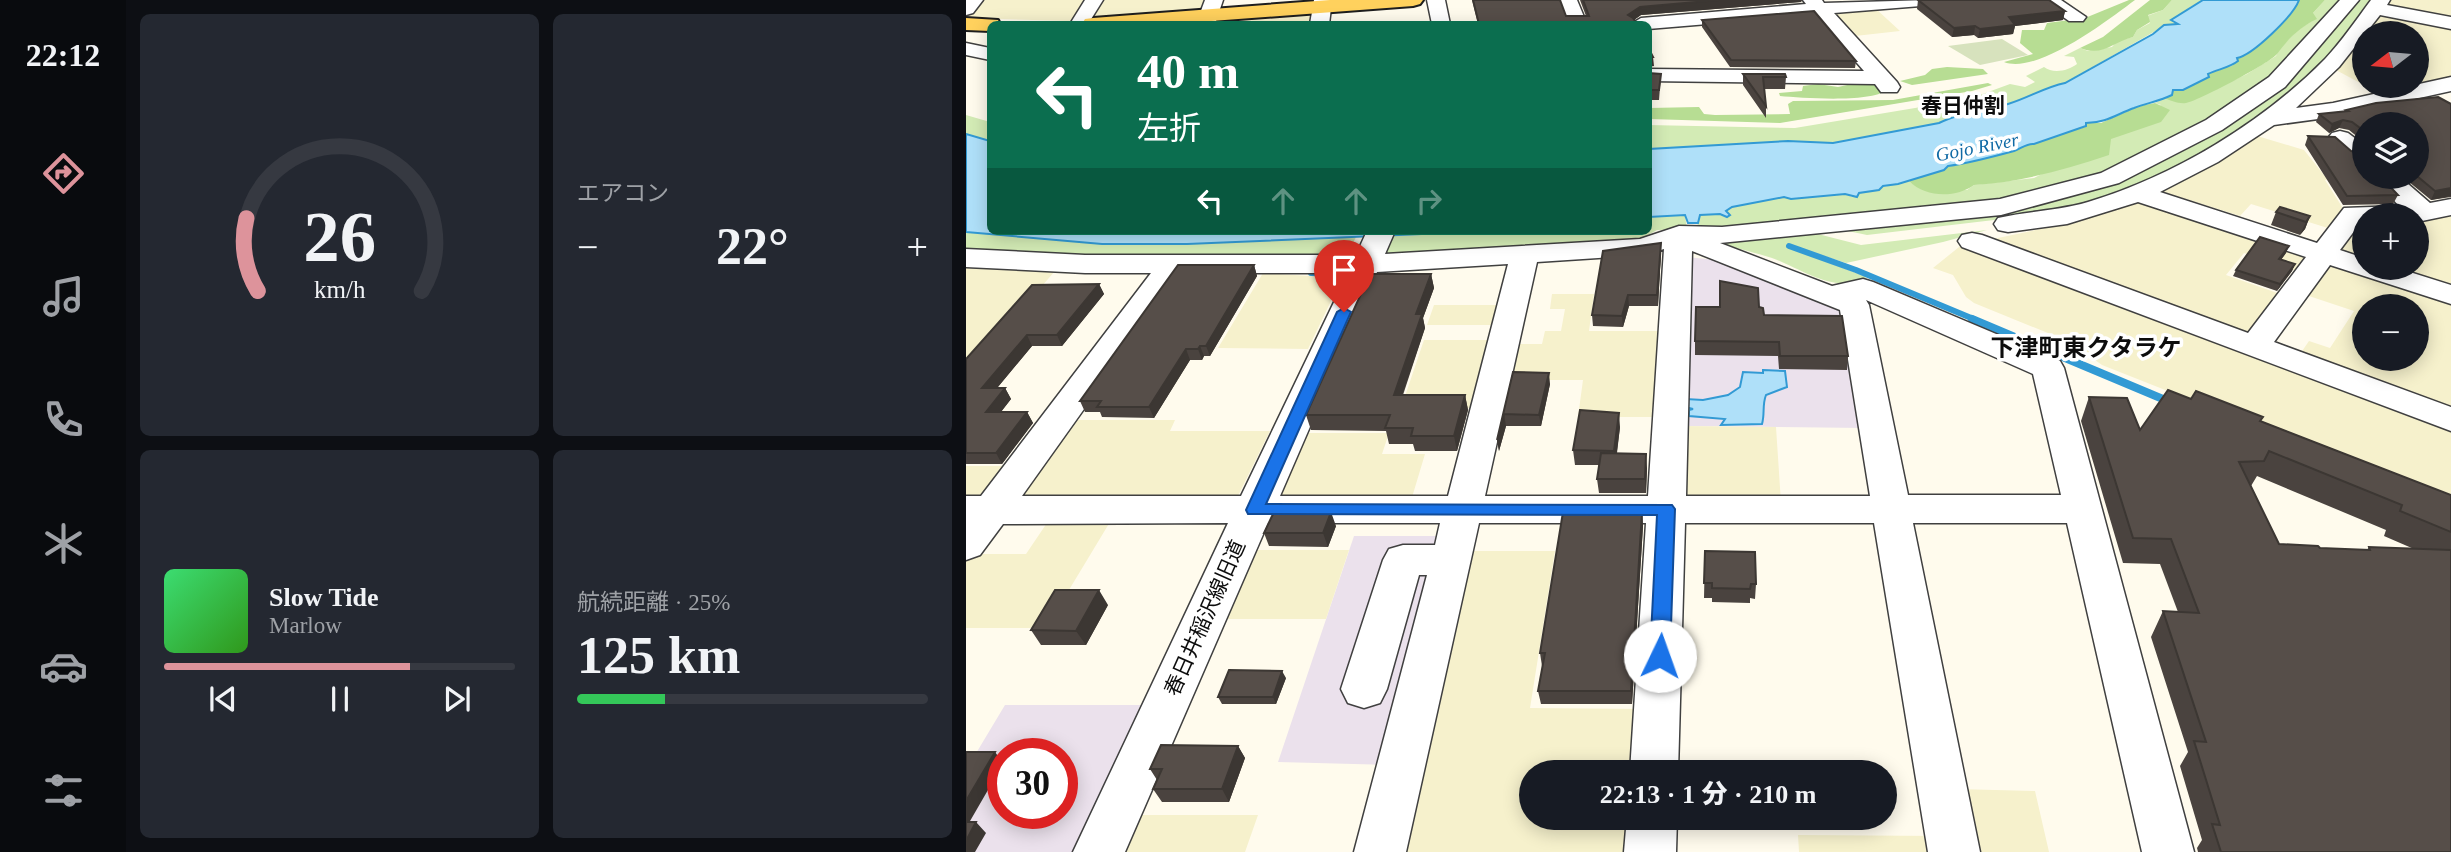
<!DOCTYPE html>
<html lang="ja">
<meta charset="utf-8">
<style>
body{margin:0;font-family:"Times New Roman","Noto Sans JP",serif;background:#242831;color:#f1f3f6;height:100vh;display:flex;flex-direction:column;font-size:26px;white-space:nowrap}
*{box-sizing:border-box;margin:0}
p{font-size:23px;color:#9ea1a6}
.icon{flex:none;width:38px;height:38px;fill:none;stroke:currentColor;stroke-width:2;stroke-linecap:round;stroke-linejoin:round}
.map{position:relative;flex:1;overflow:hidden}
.drawer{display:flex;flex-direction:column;gap:14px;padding:14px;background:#0d0f14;width:840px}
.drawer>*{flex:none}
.top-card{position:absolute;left:21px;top:21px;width:665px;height:214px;border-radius:10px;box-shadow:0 4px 18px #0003;background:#0b6e4f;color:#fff;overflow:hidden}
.needle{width:46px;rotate:254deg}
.controls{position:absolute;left:1386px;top:21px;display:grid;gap:14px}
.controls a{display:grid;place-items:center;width:77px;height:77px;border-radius:50%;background:#171b24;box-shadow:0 4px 18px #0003;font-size:35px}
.speed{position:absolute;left:21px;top:738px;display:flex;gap:14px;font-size:35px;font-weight:700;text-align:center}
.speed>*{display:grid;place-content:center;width:91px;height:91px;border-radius:50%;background:#171b24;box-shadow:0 4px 18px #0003;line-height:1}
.speed .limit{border:10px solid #d22;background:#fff;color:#111}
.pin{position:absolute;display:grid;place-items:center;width:60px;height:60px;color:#fff;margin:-72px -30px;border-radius:50% 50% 50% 0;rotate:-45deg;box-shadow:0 0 7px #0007}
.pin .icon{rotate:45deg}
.me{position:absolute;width:77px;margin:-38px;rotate:3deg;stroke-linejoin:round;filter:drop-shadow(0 0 5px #0008)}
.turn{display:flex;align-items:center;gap:24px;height:147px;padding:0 35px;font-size:32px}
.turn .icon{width:91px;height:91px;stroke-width:2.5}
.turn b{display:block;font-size:49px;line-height:60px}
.lanes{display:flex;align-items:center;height:66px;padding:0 35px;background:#0003;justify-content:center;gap:35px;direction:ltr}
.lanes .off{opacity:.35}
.big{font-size:52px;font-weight:800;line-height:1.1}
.drawer .card{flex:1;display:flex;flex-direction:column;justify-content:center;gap:10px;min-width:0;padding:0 24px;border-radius:10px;background:#242831}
.drawer .dial{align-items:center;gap:0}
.dial svg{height:182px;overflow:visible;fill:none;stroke:#363941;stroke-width:7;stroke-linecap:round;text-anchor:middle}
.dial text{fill:#f1f3f6;stroke:none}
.song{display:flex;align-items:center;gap:21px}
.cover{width:84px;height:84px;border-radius:10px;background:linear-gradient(135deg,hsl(140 70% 55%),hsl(110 70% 35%))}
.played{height:7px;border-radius:4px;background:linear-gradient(90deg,#dd939b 70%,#363941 70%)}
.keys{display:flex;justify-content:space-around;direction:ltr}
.heat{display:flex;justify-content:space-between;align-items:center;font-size:38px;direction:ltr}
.charge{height:10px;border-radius:5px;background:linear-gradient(90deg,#34c759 25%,#363941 0)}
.drawer .tiles{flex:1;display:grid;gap:14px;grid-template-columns:repeat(2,1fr)}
.trip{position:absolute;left:553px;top:760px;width:378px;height:70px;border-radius:35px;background:#171b24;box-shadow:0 4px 18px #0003;font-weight:800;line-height:70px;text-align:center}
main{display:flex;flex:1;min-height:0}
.tab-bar{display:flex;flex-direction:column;width:126px;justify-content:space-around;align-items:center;background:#090b0e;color:#9ea1a6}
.tab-bar .icon{width:49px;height:49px}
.tab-bar .active{color:#dd939b}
.tab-bar b{font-size:32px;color:#f1f3f6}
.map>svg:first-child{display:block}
.industrial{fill:#ebe1ec;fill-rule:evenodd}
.farmland{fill:#f6f1cc;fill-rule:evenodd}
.green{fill:#d3ebb5}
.forest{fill:#b7dd93}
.cemetery{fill:#d7e2bd}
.water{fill:#afe0f9;stroke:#329ad4;stroke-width:2}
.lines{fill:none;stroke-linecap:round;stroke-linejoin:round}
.stream-far1{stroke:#329ad4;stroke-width:6}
.stream{stroke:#329ad4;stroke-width:8}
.minor-casing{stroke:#404040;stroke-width:3}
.major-casing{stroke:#1e1e1e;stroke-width:4}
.minor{fill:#fff;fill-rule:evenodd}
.major{fill:#ffd15d;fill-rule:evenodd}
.wall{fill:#4a433f;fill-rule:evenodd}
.shaded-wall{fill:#3c3733}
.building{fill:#564e49;stroke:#3c3733;stroke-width:2}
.route{fill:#1a73e8;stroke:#114b97;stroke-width:2}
.labels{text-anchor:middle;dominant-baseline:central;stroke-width:7;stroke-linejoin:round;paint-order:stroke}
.far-water-label{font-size:19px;font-style:italic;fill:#106aa5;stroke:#fff}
.far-quarter-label{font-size:21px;font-weight:bold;fill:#0d0d0d;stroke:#fff}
.street-label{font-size:21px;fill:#0d0d0d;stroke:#fff}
.quarter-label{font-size:24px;font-weight:bold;fill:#0d0d0d;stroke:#fff}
</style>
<main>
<nav class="tab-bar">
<b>22:12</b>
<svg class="icon active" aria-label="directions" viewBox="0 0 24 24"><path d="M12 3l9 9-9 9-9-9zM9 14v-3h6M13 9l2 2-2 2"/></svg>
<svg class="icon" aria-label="music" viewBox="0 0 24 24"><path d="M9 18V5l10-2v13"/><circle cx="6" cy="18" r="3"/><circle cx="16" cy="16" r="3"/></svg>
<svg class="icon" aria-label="phone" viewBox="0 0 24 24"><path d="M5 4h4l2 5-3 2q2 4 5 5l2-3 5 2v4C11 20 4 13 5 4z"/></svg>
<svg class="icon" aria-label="climate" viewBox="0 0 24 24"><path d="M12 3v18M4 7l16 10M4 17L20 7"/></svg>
<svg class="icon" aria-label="car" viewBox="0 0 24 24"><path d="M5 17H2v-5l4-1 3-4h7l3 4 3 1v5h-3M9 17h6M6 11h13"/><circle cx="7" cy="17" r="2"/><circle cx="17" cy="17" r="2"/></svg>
<svg class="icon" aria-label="filters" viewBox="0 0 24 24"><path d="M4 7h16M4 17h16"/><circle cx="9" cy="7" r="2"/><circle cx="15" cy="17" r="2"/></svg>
</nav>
<section class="drawer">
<div class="tiles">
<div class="card dial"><svg viewBox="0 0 100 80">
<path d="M14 69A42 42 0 1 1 86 69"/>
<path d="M14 69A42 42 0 0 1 9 37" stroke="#dd939b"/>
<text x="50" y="56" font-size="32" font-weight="700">26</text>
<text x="50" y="72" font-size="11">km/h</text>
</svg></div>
<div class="card"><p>エアコン</p>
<div class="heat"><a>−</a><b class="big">22°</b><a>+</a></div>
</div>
<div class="card">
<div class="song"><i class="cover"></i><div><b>Slow Tide</b><p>Marlow</p></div></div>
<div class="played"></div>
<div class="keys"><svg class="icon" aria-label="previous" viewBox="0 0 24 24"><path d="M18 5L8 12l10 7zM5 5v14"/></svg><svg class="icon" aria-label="pause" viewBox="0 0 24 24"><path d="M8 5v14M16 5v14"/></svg><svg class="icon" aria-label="next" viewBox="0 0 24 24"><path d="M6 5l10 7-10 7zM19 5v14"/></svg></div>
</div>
<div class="card"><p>航続距離 · 25%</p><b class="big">125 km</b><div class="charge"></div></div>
</div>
</section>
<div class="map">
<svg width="1485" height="852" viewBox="0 0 1485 852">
<rect width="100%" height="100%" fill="#fffbed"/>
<!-- industrial -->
<path class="industrial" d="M720 257 762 261 881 313 899 428 715 426Z
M388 536H482L426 765 312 762Z
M39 705H177L107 852H0V770ZM37 754H96V814H37Z"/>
<!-- farmland -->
<path class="farmland" d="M17 0H118L107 20 103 21 2 18Z
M137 0H239L235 11 127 19Z
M1422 0H1485V17L1418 6Z
M909 8 934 31 889 36 867 13Z
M345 13 344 24H249L255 20Z
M1412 14 1485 26V77L1451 84V33H1398V85L1368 69Z
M1288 135 1338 150 1362 180H1359L1380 213 1365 229 1285 204 1274 216 1188 189Z
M1167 201H1183L1337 252 1344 259 1334 272 1278 253 1260 275 1317 295 1288 333 1274 335 1027 239 1108 222Z
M1485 211V291L1414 268H1451V217Z
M1393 218H1398V263L1378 256 1371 250Z
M998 243 1485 427V503L1136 365 1104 342 1008 303 1000 297 987 275 967 268Z
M1362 264 1485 300V413L1332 357 1343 341 1364 348 1388 311 1340 295ZM1398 306H1451V359H1398Z
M0 268 89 271 0 373Z
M297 273 376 278 342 349 252 348Z
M586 294H628L623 331H700L695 417H612L617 380H539L547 344H576L579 331H595L599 309H584Z
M468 305H540L535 325H461Z
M458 340H534L516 408H435Z
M100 420H209L204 431H304L270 500 46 503Z
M715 426 810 427 815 503H720Z
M341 433H423L416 454H459L444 504 312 499Z
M0 466H50L25 498 0 503Z
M85 517H147L80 628H0V559L4 554H60Z
M288 550H383L360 619H259Z
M497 551H589L564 708 681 709 677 772H565V817H675L673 852H427Z
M990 789 1069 791 1083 852H1001Z
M175 815H292L279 852H159Z
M832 835 974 836 977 852H833Z"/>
<!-- green -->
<path class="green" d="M1206 0H1237L1224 7 1212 24H1204L1191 30 1099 83C1079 87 1062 98 1042 104 1018 111 995 112 973 123L867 143 822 141 683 149 682 125 829 128 1003 99 1044 84 1059 87 1069 82 1060 76 1078 67C1087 74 1102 71 1111 64L1108 57 1098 56 1114 48 1122 51 1146 47 1151 41 1167 37 1171 30 1184 23 1181 16 1197 10Z
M1359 0H1376L1305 79 1242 123 1123 180 1030 201 765 228 732 229 731 219 734 215 754 214 766 207 812 197 879 194 886 197 892 193 943 181 948 185 1001 190 1008 185 1068 178 1144 139 1195 105 1189 103 1199 98 1237 95 1281 74 1310 56 1313 49 1333 29 1346 21 1347 13Z
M1390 0H1408L1356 65 1308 108 1245 150 1148 196 1100 208 1028 220 901 235 882 231 878 228 1041 211 1113 194 1179 170 1256 129Z
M0 115 24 122V141L0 134Z
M686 215 688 217 719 215 721 229 691 230 668 243 418 255 427 235 526 231H682L683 217Z
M1021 230 977 242 880 263 821 244 832 251 901 277C871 296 834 268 806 258 788 252 770 249 753 242L840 231 895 245Z
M0 232 136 244H221L390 237 380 257 201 259 0 253Z"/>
<!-- forest -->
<path class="forest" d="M1163 0H1169C1142 20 1071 75 1038 62L1067 54 1054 43 1056 30H1078L1081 23 1119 18Z
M1184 0H1206L1197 10 1182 15 1184 22 1171 30 1167 37C1147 42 1137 57 1114 48L1137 37Z
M1332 0H1359L1347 13 1351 19C1335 26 1321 40 1311 54 1306 62 1230 102 1220 103 1213 104 1205 101 1199 98L1206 95 1207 90 1254 68 1266 66 1271 58 1331 5Z
M981 67 1017 69 1022 74 946 85 934 81 959 75 966 69Z
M904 80 921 90C904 103 837 98 814 96L813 93 836 91 837 86 852 84 872 87Z
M1022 83 1026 85 1006 91 814 123 683 119V108L733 107 738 114 749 115 824 114 822 104 827 101 927 100Z
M1189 103 1204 110 1195 122 1145 139 1143 155C1099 170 1055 182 1008 185 990 198 960 198 943 181L978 170 982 166C1011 162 1039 152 1066 142 1083 136 1102 133 1119 127L1120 123H1135L1173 106Z"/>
<!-- cemetery -->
<path class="cemetery" d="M1036 39 1062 55 1014 65 982 46Z"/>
<!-- water -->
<path class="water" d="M1237 0H1333C1328 15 1287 55 1271 58L1272 61C1263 68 1252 69 1242 74L1243 77 1217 90H1207L1206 95C1194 101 1181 103 1168 108 1151 114 1140 123 1120 123V126L1068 144C1061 143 1056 148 1048 151 1026 157 1004 163 982 166L978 170 932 184 917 186 913 190 893 193 891 197 879 194 825 199 818 197 766 207 760 211 764 215 761 217 754 214 734 215 732 223H722L719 215 683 217V149L822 141 867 143 973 123C995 112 1018 111 1042 104 1062 98 1079 87 1099 83L1187 34 1198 25 1212 24 1205 20Z
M0 134 24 141V231H526L221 244H136L0 232Z
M797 370 819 371 821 387 800 395C796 405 799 414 796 424L755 425 759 419 723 416V410L727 409 719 407 720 399 737 400 762 395 774 387 777 372 797 373Z"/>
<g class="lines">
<!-- stream-far1 -->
<path class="stream-far1" d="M823 246 890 270 1010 320
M345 273 377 274"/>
<!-- stream -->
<path class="stream" d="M1006 319 1204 402"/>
<defs>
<path id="minor" d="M0 0H17L7 13 0 15Z
M119 0H137L122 24H104Z
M239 0H257L249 24H230Z
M348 0H366L363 24H344Z
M461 0H479L484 24H466Z
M593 0H611L621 24H603Z
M837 0H856L858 3 964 0 955 6 868 13 931 82 934 87 931 92H915L909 84 682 81V69L898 71 849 15 682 29V24H665L675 18 840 4Z
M1073 0H1095L1120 17 1117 21H1103Z
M1374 0H1393L1319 87 1256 130 1153 183 1035 215 754 243 866 286 897 279 907 282 1094 361 1098 368 1228 852H1176L1101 523H947L1014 852H962L908 523H719L712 772H664L680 523H513L440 852H388L461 575H453L421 689 414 703 398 708 382 703 375 689 417 560 423 549 437 545H469L474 523H302L159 852H107L262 523 37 524 14 555 0 560V496H15L185 273H119L0 267V249L119 255H390L401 231H429L419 254 674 239 713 226 756 227 1034 199 1135 173 1240 120 1303 77ZM698 249 682 496H519L571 262 678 255ZM726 251 874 310 904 496H720ZM542 264 482 496H314L411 272ZM215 273H382L275 496H56ZM900 300 1067 374 1095 495H942L903 305Z
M1405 0H1424L1421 5 1485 17V29L1414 15 1373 67 1330 108 1367 103 1485 77V91L1367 117 1308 125 1252 162 1194 192 1351 243 1378 208 1433 206 1407 177H1434L1464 203 1485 199V215L1451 222V215H1398V222H1395L1374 250 1398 258V268H1431L1485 285V304L1364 265 1308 342 1485 407V431L996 247 992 241 996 235 1006 233 1016 235 1282 333 1340 257 1172 202 1101 224 1042 232 1032 230 1028 224 1032 218C1062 211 1092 211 1122 202 1208 176 1296 123 1359 59 1376 41 1390 20 1405 0Z
M0 43 24 48V60L0 55Z
M1374 131 1382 133 1398 145V164C1385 161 1370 149 1362 138L1366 133Z
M661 817H711L710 852H658Z"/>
<path id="major" d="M364 0H457L454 4 447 6 205 24H116L119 19 127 18Z
M0 18 32 20 34 24H24V31L0 30Z"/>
</defs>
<!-- minor casing -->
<use href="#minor" class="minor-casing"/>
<!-- major casing -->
<use href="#major" class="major-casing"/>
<!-- minor -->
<use href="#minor" class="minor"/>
<!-- major -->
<use href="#major" class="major"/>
</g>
<!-- wall -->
<path class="wall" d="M506 0H594L600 16H620L614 0H836L835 2 675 15 668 20 671 24H512Z
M952 0 1099 11 1097 20 1049 26 1047 34 1012 38 1008 35 986 37 951 9Z
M736 20 890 61 889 68 764 67 736 27Z
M682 73 695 74 693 100H682Z
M777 74 820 77 819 89H798L800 106V118L777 85Z
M1485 104V197L1465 200 1437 177H1451L1398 124V142L1383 130 1373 128 1363 133 1350 122 1353 114 1379 111 1380 110Z
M1342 136 1385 151 1398 177 1432 195 1427 204 1377 205 1339 145Z
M1310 212 1344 216 1339 229 1334 235 1305 225Z
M695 253 692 306H663L657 327 627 326 626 315Z
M1320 253 1315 260 1329 264 1326 271 1311 291 1267 276 1270 270Z
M288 265 291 276 244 356H238L236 360H224L188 418 136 417 134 412H119L114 401Z
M465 274 468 288 457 318 459 328 437 395H499L502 410 491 451H449L447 444H423L420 431 345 430 340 415Z
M133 284 138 294 96 346H66L31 388H39L45 399 35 412H61L67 423 36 464H0V359Z
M754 307H793L798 315 882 356 881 370 813 369 812 356 729 355V341Z
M547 372 584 384 575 426H540L533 451 531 440Z
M1123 397 1174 430 1225 399 1295 421 1485 495V852H1232L1231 848 1236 840 1214 766 1222 752 1185 637 1197 611 1212 612 1194 564 1157 563 1115 421ZM1291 476 1420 530 1418 536 1448 549 1403 547 1401 550 1354 548 1313 544 1285 486Z
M654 427 651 453 681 468 680 493H633L631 479 633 465H609L607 450Z
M676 512 677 526 666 704H575L572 691 577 666H576L574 653Z
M370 526 362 547 303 546 298 533Z
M739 551 790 584 789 599 784 598V603L746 602V598H738Z
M142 605 120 645H75L65 630Z
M320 678 310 704H256L252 697Z
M272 746 279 758 263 802H196L187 789 191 780 184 769Z"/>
<!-- shaded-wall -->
<path class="shaded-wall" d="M753 0H836L835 2 675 15 662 24V15L674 7Z
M1099 11 1097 20 1049 26 1047 34 1012 38 1014 29 1043 17Z
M1009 26 1008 35 986 37 988 28Z
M682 57H687L688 66 682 67Z
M1377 120 1373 128 1363 133 1366 124Z
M1485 188V196L1465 200 1469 191Z
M1344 216 1339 229 1334 235 1340 222Z
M695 243V253L692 306 691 295Z
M1323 246 1320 253 1310 266 1313 259Z
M1329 264 1326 271 1311 291 1314 284Z
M288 265 291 276 244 356 240 346Z
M465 274 468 288 457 318 459 328 431 410 428 395 450 314Z
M133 284 138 294 96 346 91 335Z
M662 295 663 306 657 327 656 316Z
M61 335 66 346 22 399 16 388Z
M234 346 238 356 236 360 232 349Z
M220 349 224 360 188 418 183 407Z
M583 373 584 384 575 426 573 415Z
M39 388 45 399 26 423 20 412Z
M499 395 502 410 491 451 488 436Z
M61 412 67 423 36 464 30 453Z
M653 413 654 427 649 466 648 451Z
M538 414 540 426 533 451 531 440Z
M680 454 681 468 680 493 679 479Z
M365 512 370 526 362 547 357 533Z
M676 512 677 526 666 704 665 691Z
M133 590 142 605 120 645 110 631Z
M316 671 320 678 310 704 307 697Z
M272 746 279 758 263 802 256 789Z
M29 752 37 763V764L0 828V801Z
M10 822 20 833 9 852H0V841Z"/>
<!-- building -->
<path class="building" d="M507 0H594L600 16H623L617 0H753L674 7 662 15 667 18 671 24H513Z
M952 0H1083L1099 11 1043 17 1049 25 1014 29 1009 26 988 28Z
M848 11 890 61 765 60 736 20Z
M682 47 687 57H682Z
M682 73 695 74 693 90H682Z
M777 74H819L820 77H797L800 106Z
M1472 97 1485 104V188L1469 191 1451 176V124H1398V131L1386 122 1377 120 1366 124 1353 114 1382 111 1380 110 1410 103Z
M1342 136 1369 137 1385 151 1398 156V177H1415L1432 195 1381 196Z
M1314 207 1344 216 1340 222 1310 212Z
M1294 237 1323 246 1313 259 1329 264 1314 284 1270 270Z
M695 243 691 295H662L656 316 626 315 637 251Z
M212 265H288L240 346H234L232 349H220L183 407H131L135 401H114Z
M404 274H465L450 314H456L428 395H499L488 436H445L447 428H419L424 415H340Z
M754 281 792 288 793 307 797 308 798 315 876 316 882 356H814L813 342 729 341 730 307H754Z
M133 284 91 335H61L16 388H39L20 412H61L30 453H0V359L66 285Z
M547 372 583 373 573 415 538 414 531 440Z
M1202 390 1225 399 1230 391 1297 417 1294 421 1485 495V532L1434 511 1436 505 1303 451 1298 461 1273 462 1313 544 1352 546 1354 548 1404 550 1403 547 1485 550V852H1255L1246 824 1254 825 1228 741 1240 742 1197 611 1233 613 1205 539 1167 538 1123 397 1161 398 1174 430Z
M614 410 653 413 648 451 607 450Z
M635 453 680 454 679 479H631Z
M308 512H365L357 533H298Z
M597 512H676L665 691H572L579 653H574Z
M739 551 789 552 790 584H785L784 589 746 588V583H738Z
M89 590H133L110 631 65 630Z
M263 670 316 671 307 697H252Z
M195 745 272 746 256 789H187L196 769H184Z
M0 752H29L0 801Z
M0 822H10L0 841Z"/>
<!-- route -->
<path class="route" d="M378 308 385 312 300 504 706 505 709 509 704 656 701 662 694 664 686 662 684 656 691 515 282 514 280 510 371 312Z"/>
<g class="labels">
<!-- far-water labels -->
<g class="far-water-label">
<text transform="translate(1011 147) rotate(-11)">Gojo River</text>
</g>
<!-- far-quarter labels -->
<g class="far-quarter-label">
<text x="997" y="106">春日仲割</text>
</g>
<!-- street labels -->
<g class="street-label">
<text transform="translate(239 618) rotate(-66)">春日井稲沢線旧道</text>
</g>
<!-- quarter labels -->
<g class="quarter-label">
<text x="1120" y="348">下津町東クタラケ</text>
</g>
</g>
</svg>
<div class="controls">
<a><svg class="needle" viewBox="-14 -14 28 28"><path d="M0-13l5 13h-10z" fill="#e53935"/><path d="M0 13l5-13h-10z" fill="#9ea1a6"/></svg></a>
<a><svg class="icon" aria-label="layers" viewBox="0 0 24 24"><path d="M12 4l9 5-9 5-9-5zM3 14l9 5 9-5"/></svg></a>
<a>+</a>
<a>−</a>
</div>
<div class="speed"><div class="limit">30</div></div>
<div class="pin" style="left:378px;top:312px;background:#d93025"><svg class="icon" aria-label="arrive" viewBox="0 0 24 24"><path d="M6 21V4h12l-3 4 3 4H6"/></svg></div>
<svg class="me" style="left:694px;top:656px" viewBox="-20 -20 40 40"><circle r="19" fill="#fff"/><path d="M0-13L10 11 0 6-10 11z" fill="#1a73e8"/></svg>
<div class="trip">22:13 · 1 分 · 210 m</div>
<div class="top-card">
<div class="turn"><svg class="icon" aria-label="left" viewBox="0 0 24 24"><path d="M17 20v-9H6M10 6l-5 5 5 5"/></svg><div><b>40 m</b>左折</div></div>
<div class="lanes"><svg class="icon" aria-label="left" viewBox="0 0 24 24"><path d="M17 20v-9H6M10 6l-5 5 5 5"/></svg><svg class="icon off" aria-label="ahead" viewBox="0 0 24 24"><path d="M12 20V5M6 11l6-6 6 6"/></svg><svg class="icon off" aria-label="ahead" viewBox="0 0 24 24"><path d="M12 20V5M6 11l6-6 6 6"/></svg><svg class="icon off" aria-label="right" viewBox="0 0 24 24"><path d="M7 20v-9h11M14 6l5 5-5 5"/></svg></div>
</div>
</div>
</main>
